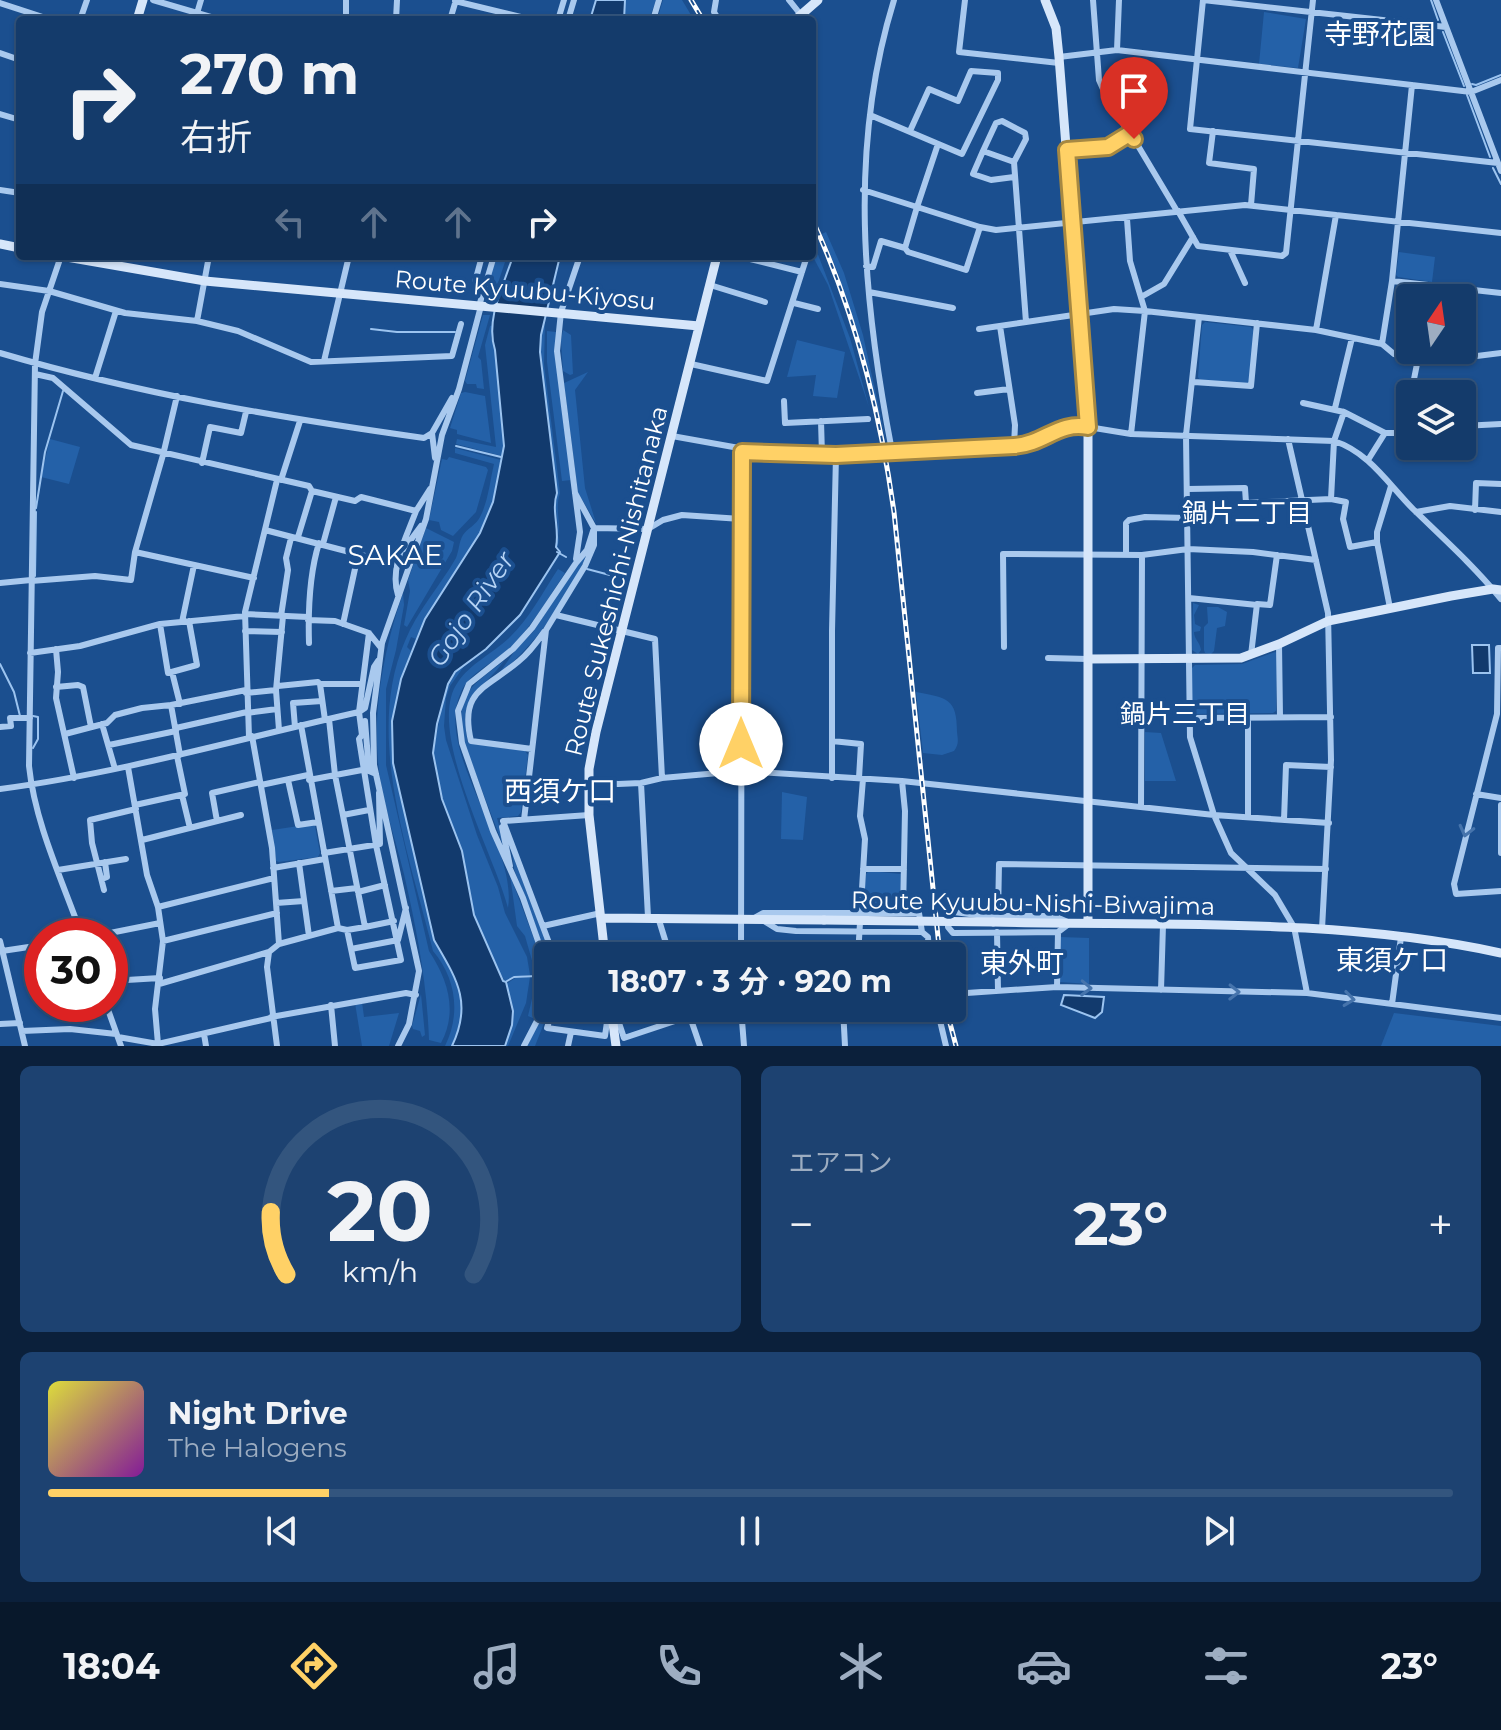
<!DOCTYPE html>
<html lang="ja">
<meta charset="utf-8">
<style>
body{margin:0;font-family:Montserrat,"Noto Sans JP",sans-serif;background:#1d4271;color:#f1f3f6;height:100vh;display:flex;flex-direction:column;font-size:30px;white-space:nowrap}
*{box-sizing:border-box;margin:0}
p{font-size:26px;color:#9dadc1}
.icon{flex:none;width:44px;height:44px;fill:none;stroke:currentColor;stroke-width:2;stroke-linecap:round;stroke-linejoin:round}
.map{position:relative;height:1046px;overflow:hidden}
.details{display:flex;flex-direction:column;gap:20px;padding:20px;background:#0b203b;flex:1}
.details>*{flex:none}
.guide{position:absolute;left:16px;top:16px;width:800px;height:244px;border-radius:8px;box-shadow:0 2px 6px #0004,0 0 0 2px #33557e;background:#143b6b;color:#f1f3f6;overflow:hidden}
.needle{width:52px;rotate:13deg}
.buttons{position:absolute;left:1396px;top:284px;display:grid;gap:16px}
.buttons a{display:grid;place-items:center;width:80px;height:80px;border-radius:8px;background:#143b6b;box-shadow:0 2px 6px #0004,0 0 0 2px #33557e;font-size:40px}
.speed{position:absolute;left:24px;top:918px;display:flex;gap:16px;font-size:40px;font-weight:700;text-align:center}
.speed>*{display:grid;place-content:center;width:104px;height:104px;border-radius:50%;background:#143b6b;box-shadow:0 2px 6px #0004,0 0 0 2px #33557e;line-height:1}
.speed .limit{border:12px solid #d22;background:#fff;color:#111}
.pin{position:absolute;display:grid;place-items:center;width:68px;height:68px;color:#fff;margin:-82px -34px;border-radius:50% 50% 50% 0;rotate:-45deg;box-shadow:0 0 8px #0007}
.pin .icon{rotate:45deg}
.me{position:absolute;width:88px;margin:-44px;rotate:0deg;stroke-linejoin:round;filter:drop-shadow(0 0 6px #0008)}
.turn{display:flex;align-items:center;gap:28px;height:168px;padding:0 32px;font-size:36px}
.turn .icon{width:104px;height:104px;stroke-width:2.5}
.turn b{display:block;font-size:56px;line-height:68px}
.lanes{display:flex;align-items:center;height:76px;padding:0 32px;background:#0003;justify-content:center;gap:40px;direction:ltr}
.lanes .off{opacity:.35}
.big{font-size:60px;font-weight:700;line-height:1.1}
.details .card{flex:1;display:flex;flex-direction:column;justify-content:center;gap:12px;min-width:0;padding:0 28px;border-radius:12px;background:#1d4271}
.details .dial{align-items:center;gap:0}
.dial svg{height:208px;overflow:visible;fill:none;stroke:#33557e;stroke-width:7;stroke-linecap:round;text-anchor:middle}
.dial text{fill:#f1f3f6;stroke:none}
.song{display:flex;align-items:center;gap:24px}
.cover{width:96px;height:96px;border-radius:12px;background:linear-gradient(135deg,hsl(60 70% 55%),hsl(290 70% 35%))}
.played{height:8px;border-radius:4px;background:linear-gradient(90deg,#ffd166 20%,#33557e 20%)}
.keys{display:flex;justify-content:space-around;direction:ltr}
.heat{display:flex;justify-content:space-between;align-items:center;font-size:44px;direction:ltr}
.details .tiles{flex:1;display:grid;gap:20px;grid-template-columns:1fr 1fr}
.card:last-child{grid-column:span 2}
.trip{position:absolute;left:534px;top:942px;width:432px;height:80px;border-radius:8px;background:#143b6b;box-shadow:0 2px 6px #0004,0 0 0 2px #33557e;font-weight:700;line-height:80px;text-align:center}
.tab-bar{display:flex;height:128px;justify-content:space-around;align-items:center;background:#08182b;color:#9dadc1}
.tab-bar .icon{width:56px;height:56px}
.tab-bar .on{color:#ffd166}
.tab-bar b{font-size:36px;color:#f1f3f6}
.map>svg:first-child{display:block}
.green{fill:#2461a8}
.water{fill:#123a6d;stroke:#9cc4f0;stroke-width:2}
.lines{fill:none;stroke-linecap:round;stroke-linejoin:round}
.stream{stroke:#9cc4f0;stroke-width:2}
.street{stroke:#a9c9ee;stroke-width:6}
.secondary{stroke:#d6e6fa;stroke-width:9}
.rail-casing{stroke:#fff;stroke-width:5}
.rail{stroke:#1b4f8f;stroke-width:2;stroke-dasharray:6;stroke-linecap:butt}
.secondary-bridge{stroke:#d6e6fa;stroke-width:9}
.oneway{stroke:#4674ac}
.route-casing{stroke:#a68842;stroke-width:20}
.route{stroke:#ffd166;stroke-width:14}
.labels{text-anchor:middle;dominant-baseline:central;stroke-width:8;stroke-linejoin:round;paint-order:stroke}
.street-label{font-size:24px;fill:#fff;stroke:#1b4f8f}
.neighbourhood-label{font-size:26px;fill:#fff;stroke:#1b4f8f}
.water-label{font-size:26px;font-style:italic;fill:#b5d3f5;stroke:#1b4f8f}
.quarter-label{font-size:28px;fill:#fff;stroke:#1b4f8f}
</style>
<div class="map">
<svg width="1501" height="1046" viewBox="0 0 1501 1046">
<rect width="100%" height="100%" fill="#1b4f8f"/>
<!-- green -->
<path class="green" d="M625 0H656L649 20H624Z
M663 0H682L694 20H657Z
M1264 12 1306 19 1298 68 1259 64Z
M826 232 844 273 863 335 888 449 877 405 839 276 822 234Z
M812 239 850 338 869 407 828 285 812 255Z
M1399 252 1435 257 1432 282 1398 277 1396 275Z
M497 256H507L497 286 488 284Z
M483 315H490L478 357 481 360 484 389 477 388 476 384H467L465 381Z
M1205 322 1251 327 1254 331 1250 382 1247 384 1200 380 1198 377 1202 325Z
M545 324 544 364 560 493C554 510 563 528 557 549L556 547 559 536 540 365 541 335Z
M494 325 491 338 495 350 504 446 502 456 456 444 457 439 496 447 485 345 490 326Z
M563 330 571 335 573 374 570 375 563 371 561 341Z
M547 331 556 332 555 354 571 480 562 481 547 362Z
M797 340 845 352 837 398 813 396 816 375 787 377Z
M588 372 575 390 585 488 596 523 578 493 564 383Z
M465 392 485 396 491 443 457 434V430L450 428 461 393Z
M50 439 80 447 69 484 41 477Z
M455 448 501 460C502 528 443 581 416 639L411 637 407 647 411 651 401 679 393 763 434 940C456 978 473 1002 452 1046H445C461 1014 456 978 433 951 410 856 364 736 405 641 417 611 440 586 456 558 459 551 459 541 463 535 468 528 476 525 480 517 488 502 490 481 494 464L455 453Z
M449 457 486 467 488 470 476 512 453 536 441 530 439 522 429 520 442 459 447 460Z
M426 528 454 542 452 551 407 627 404 625 410 591 408 580Z
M588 552C568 597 537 644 498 675L516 649 533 632 579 560Z
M558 569 565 573C549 597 534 622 515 643 500 660 470 671 461 692 433 751 518 844 508 908 495 856 424 728 458 682 470 664 493 653 509 638 529 619 543 592 558 569Z
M403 593 404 605 396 650 386 689V765L429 951C448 980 458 1011 441 1043L429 1040C427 983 417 931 404 874 395 837 381 799 378 761 373 705 385 646 403 593Z
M1193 603 1199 605 1194 615 1195 624 1201 627 1200 631 1194 632C1194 639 1200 642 1201 650L1198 654 1192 650Z
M1207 607H1218L1227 612 1225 626 1217 628 1214 651 1211 654 1205 653 1204 650V627L1208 623Z
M1275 652 1277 653 1276 711 1273 713 1195 714 1192 712V668L1195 665 1242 664Z
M504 661C478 696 458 692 468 743L525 751 528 755 521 812 518 816 497 818 509 861 464 743C455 695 468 688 504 661Z
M467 662 450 686 446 698 444 726 446 740 477 835 498 887 505 913 527 957 530 975 514 977 505 981 492 960 474 915 462 851 442 799 435 771 433 753 444 696 455 672Z
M916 692C947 698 957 698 957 732 958 741 959 744 954 751L942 755 923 753Z
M1145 732 1161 733 1176 781H1145Z
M782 792 807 797 803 840 781 839Z
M312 824 315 826 320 853 318 857 279 862 276 861 272 830Z
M512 853 551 956H548V960L514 869Z
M869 871 901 874 900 909H866L863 906 866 874Z
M510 875 540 955C545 978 543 998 535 1019L528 1016 536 981 535 971 525 936 517 926Z
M1060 937 1089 938V984L1060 982Z
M530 977 526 1003 508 1046H505C515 1024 513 1006 505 985L515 978Z
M421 994 425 1035 422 1037 420 1031 413 1029 412 1026Z
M548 994V1008H550L535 1046H526L542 1018Z
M362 1002 364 1017 399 1013 389 1046H362L355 1003Z
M1394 1013 1501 1026V1046H1381Z"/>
<!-- water -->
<path class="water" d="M596 0H625L624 20H590Z
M513 256H560L541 335 540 352 557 493C551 510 560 530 556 547L560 552 520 615 486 649 455 672 448 684 437 724 433 753 442 799 462 851 474 915 503 981 506 982 513 1011 512 1025 505 1046H452C473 1002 456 978 434 940L393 763 392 721 401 679 425 619 480 533 493 502 504 446 495 350C485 319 504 285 513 256Z
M1472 645H1489L1490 673H1473Z
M1064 995 1104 997 1102 1012 1095 1018 1061 1005Z"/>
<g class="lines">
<!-- stream -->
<path class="stream" d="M1431 0 1438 20
M1443 32 1464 86
M1472 84 1476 85 1501 75
M1467 95 1490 157
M1493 168 1501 184
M371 329 397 332H455
M456 446 501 457
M36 508 45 452 63 391
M557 552 566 557
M587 569 625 579
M35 576 36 512
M0 664 14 692 20 716
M33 716 38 717V739L33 748
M507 981 514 977 537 976"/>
<!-- street -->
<path class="street" d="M153 0 221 20
M346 0V20
M716 0 714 12 719 20
M789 0 801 15
M965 0 959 52 1059 63
M1093 0 1099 80 1110 105 1134 139 1177 211
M1436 0 1501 171
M455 1 533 20
M0 3 52 20
M80 20 87 0
M195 20 201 0
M396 20 397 0
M450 20 456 0
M558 20 564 0
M568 20 574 0
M653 20 659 0
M1446 27 1203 0 1190 129 1498 163
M1117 50 1119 0
M0 53 20 60
M1059 57 1117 50 1471 92 1501 80
M0 114 20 120
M870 115 962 154 998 80V73L971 71 958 101 929 89 910 131
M1213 131 1209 163 1254 169 1251 205
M1067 150 1108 147 1129 134
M983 151 996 123 1002 121 1025 133 1026 139 1014 162
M1014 177 991 180 973 174 983 151 1014 162 1026 322 1114 309 1145 311 1316 330 1382 344 1394 354 1418 359 1445 360 1501 353
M0 190 20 193
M863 190 917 207 905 248 908 252 966 270 980 227 917 207 938 144
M1178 211 1198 246 1282 256 1286 253 1313 0
M1127 219 1130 261 1145 311 1131 434
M980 227 996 230 1245 205 1501 233
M1230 250 1245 283
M61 256 42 312 35 364 29 766C35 824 63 882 82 936
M738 256 802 272
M866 266 873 267 881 241 905 248
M1392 281 1501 293
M475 282 482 256
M0 284 49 291 125 313 197 321 238 331 311 362 452 356 461 324
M710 285 765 302
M869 292 953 308
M1141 297 1164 284 1193 237
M794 303 818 309
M479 306 494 256
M1199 317 1186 435 1190 737 1214 815 1231 853 1275 895 1294 927 1307 993
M197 321 209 256
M1000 326 1015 425 1014 446
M979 329 1026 322
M1316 330 1336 215
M1382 344 1392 281 1412 85
M0 353C139 394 281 418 424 438L432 433
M324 361 349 256
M691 364 767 381 807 256
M35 374 53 378 131 445 309 486 312 491 355 501 361 497 416 511 430 489
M95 378 116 311
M1194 382 1251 386 1257 323
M977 393 1009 389
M1411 394 1418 359
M1410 399 1403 433 1410 432
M784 401 785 423 868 419
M1303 403 1344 412 1334 441 1331 499
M1335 408 1352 338
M1344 412 1385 433H1403
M821 421 822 455
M1462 426 1501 424
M672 436 739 448 742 452 836 455 1025 445 1070 424 1131 434 1334 441C1369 452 1389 485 1414 510 1444 539 1474 566 1501 599
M1288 439 1328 613 1331 760 1322 929
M892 451C863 301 848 148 894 0
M435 458 432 433 452 398
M1368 460 1385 433
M202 463 210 427 241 433 246 412
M281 480 300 421
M1188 489 1245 488 1246 503 1331 499 1346 502 1343 519 1350 547 1377 542
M1475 510 1476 483 1501 484
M1416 512 1450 506 1501 512
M265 530 369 557
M298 537 312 491
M323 544 336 497
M404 549 421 526
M135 552 163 455 177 396
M1126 555V523L1129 520 1145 517 1188 518
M576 559 580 532 557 351 561 312 580 256
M31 581 95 576 131 580 135 552 254 578
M0 583 31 580
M398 595C389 568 407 536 416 511
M1189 598 1257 605
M1390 608 1377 542V532L1391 486
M245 614 308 617
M556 615 655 639 662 778
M281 616 288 570 286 558 291 538
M308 620 335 621 369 633 381 648
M182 622 194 565
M160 624 168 673 197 665 189 621
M343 624 358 555
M245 631 282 632
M309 643C308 610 309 575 319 543
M1279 644 1280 717
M1004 647 1003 554 1142 555 1188 549 1253 552 1316 560
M1501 648H1498L1497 714 1454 884 1456 894 1501 891
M56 649 58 672 56 698 74 778
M30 653 80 646 160 624 245 616
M1251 655 1257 604 1270 605 1277 555
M1048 658 1088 659
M172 672 180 704
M320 684H362
M278 686 318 682 320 684 325 720
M56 687 78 685 83 687 91 727
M246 693 276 690
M247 713 277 709
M1190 718 1331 717
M1248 718V817
M365 721 369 771 376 774
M102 724 115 769
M301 725 338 928
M0 727 11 726 10 718H30
M295 727 293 703 322 701
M176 728 247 712
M279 730 276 690 283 616
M65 734 107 723 115 715 142 708 171 705
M252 736 272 848 279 944
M249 737 245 612 277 480
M832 741 861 744 859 778
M109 745 176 731
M532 749 471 741C459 690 486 689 519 661 529 653 537 642 544 632
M180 755 171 705 246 690
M128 767 147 875 158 907 163 941 155 1009 158 1044
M832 778V631L836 455
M288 780 298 825 318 822
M309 780 362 770
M588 781 618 784 641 783 662 778 741 771 902 781 1214 815 1329 823
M902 781 905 811 903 912
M641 783 648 917
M261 785 308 775
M0 789C121 773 239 739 359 712L365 708 374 667 378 661
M1476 794 1501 798
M182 795 190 828
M135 805 185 794 177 756
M1501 805V853
M1141 806 1142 555
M343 815 369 810
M524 820 546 630 585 566 594 545V528L575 493
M1284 820 1286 765 1331 767
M217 821 212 793 260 782
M502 827 510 866
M142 840 241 815
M324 853 380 844 379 793
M299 863 309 936
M273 868 325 859
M863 869H904
M58 870 126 859
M102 879 107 877 105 862
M104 890 92 843 90 820 136 809
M331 891 357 888
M358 892 385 885
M276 903 304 901
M158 907 274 878
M954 912 985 916H1054L1070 923 1058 932 953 933 948 927V916Z
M998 916 999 864 1326 869
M658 917 670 956
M754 918 763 913H919L922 932
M764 921 777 929 796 931 922 932 928 937 929 956
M543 926 601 913
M365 927 394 921
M347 930 355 968 401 960 376 845 359 739 362 735 359 712 369 633
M997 932 998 991
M95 936 160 923
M0 941 25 1046
M163 941 277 913
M351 949 398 940 406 908
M2 951 42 945
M269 952 267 967 277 1046
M554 956 503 821 589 815
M741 956 742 452
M858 956 865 839 860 816 863 779
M110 981 160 978
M159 984 269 952 279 944 338 928 347 930 365 927 335 775 329 719
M1057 987 1058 932
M1161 990 1163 925
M952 994 1057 987 1307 993 1501 1018
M106 1004 121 1046
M1392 1004 1401 937
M331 1005 335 1046
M553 1008 547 1028 605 1036 609 1008
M614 1008 624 1038 690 1016
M687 1008 700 1046
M741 1008 744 1046
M843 1008 845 1046
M937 1008 946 1046
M271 1017 406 993 416 995
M0 1024 20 1023
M22 1031 70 1029 116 1034
M204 1034 206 1046
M118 1037 158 1044 271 1018
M398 1046 409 1024 419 971 374 765 373 713 382 643 426 519 442 435 459 389 481 306
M524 1046 539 1017 545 995 548 974 545 961 523 898 493 831 462 743 458 711 469 684 513 649 532 628 576 563 587 550 594 528 648 529 663 520 682 515 741 519
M568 1046 571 1032"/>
<!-- secondary -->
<path class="secondary" d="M1045 0 1056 28 1059 57 1088 427V923
M137 20 143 0
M795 20 818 0
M0 244 20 248
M61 256 205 281 699 326
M1089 659 1241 658 1279 644 1328 621 1451 596 1493 589 1501 590
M601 918 824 920
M993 922C1162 926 1335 917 1501 953
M605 956 589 815V769L596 732 717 256
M611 1008 616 1046"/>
<defs>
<path id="rail" d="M691 0 703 20
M812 219C855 312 880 411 894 512L940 956
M946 1008 956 1046"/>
</defs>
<!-- rail casing -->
<use href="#rail" class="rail-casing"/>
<!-- rail -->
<use href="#rail" class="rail"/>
<!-- secondary-bridge -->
<path class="secondary-bridge" d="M824 920 993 922"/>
</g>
<!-- one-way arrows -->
<defs><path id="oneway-chevron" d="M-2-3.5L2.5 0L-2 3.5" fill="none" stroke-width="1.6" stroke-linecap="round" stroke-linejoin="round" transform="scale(2)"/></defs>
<g class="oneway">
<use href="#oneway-chevron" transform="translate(1466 831) rotate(104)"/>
<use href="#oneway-chevron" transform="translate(1086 988) rotate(2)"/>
<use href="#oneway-chevron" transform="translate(1234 992) rotate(1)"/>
<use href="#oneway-chevron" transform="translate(1349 999) rotate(7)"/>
</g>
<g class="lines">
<defs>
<path id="route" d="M741 744 742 452 836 455 1014 446C1044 444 1059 421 1088 427L1067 150 1108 147 1129 134 1134 139"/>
</defs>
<!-- route casing -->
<use href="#route" class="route-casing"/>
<!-- route -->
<use href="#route" class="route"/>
</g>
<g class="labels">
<!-- street labels -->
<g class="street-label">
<text transform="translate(525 290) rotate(5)">Route Kyuubu-Kiyosu</text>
<text transform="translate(616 581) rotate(-76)">Route Sukeshichi-Nishitanaka</text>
<text transform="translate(1033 903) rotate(1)">Route Kyuubu-Nishi-Biwajima</text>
</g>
<!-- neighbourhood labels -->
<g class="neighbourhood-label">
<text x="1247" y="513">鍋片二丁目</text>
<text x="1185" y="714">鍋片三丁目</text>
</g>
<!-- water labels -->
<g class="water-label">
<text transform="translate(471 609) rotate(-56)">Gojo River</text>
</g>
<!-- quarter labels -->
<g class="quarter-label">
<text x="1380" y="34">寺野花園</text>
<text x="395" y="555">SAKAE</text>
<text x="560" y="791">西須ケ口</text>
<text x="1392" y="960">東須ケ口</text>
<text x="1022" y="963">東外町</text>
</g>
</g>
</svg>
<div class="buttons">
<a><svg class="needle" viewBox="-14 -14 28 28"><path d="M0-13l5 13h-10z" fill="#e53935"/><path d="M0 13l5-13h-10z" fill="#9dadc1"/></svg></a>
<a><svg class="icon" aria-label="layers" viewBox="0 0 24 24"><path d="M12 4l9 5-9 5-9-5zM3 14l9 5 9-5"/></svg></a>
</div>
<div class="speed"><div class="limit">30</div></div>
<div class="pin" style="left:1134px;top:139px;background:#d93025"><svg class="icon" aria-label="arrive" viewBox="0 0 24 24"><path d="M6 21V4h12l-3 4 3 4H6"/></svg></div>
<svg class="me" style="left:741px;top:744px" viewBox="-20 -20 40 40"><circle r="19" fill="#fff"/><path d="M0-13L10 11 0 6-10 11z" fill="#ffd166"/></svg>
<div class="trip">18:07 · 3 分 · 920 m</div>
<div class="guide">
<div class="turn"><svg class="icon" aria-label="right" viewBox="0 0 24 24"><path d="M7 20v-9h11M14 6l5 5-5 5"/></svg><div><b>270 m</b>右折</div></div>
<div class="lanes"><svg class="icon off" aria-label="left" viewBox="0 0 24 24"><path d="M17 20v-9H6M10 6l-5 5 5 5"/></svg><svg class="icon off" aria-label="ahead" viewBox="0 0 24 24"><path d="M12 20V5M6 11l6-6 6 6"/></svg><svg class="icon off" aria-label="ahead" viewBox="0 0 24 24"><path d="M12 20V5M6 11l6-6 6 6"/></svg><svg class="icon" aria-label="right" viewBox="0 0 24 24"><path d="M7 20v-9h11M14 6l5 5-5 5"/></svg></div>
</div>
</div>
<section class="details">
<div class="tiles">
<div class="card dial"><svg viewBox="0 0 100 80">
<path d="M14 69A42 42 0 1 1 86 69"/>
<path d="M14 69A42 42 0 0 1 8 45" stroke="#ffd166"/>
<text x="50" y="56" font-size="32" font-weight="700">20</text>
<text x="50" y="72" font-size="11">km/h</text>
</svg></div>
<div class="card"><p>エアコン</p>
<div class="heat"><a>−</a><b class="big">23°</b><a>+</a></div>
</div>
<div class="card">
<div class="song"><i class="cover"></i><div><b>Night Drive</b><p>The Halogens</p></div></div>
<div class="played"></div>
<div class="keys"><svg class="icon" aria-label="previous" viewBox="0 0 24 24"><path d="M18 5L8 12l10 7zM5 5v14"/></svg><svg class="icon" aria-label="pause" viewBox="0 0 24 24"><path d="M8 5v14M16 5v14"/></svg><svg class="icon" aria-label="next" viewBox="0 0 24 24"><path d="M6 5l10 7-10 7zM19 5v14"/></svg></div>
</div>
</div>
</section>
<nav class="tab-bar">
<b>18:04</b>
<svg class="icon on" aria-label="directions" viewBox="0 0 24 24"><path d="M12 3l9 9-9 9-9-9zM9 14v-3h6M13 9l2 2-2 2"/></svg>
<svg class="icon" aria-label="music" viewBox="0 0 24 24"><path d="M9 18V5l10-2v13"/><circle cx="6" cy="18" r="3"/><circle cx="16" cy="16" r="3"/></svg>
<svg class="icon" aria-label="phone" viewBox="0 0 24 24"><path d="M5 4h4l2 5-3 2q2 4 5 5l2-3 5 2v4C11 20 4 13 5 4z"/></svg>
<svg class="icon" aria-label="climate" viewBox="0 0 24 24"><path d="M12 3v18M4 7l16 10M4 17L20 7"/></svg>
<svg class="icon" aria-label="car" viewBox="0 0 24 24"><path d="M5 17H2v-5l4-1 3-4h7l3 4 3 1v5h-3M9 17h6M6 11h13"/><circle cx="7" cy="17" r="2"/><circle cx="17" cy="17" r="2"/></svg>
<svg class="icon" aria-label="filters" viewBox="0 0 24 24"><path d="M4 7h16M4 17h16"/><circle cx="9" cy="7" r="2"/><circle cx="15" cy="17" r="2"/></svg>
<b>23°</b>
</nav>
